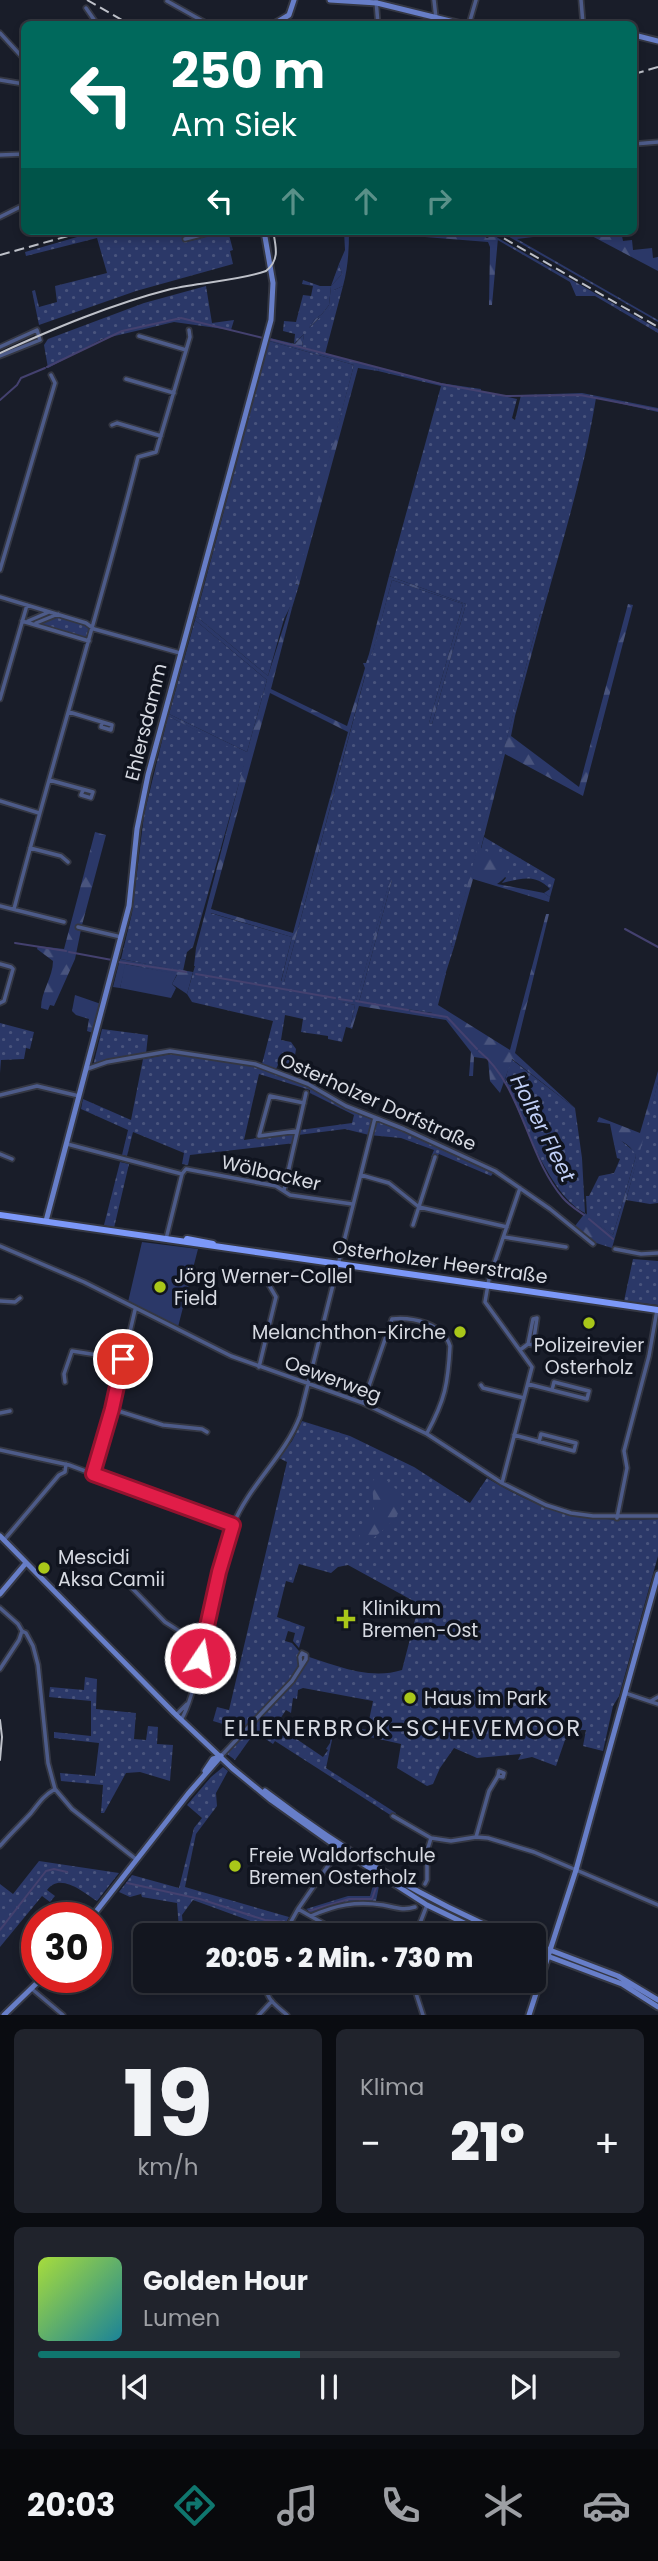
<!DOCTYPE html>
<html lang="de">
<meta charset="utf-8">
<style>
body{margin:0;font-family:Poppins,sans-serif;background:#20232c;color:#f1f3f6;height:100vh;display:flex;flex-direction:column;font-size:26px;white-space:nowrap}
*{box-sizing:border-box;margin:0}
p{font-size:23px;color:#9d9fa4}
.icon{flex:none;width:38px;height:38px;fill:none;stroke:currentColor;stroke-width:2;stroke-linecap:round;stroke-linejoin:round}
.map{position:relative;height:2015px;overflow:hidden}
.sheet{display:flex;flex-direction:column;gap:14px;padding:14px;background:#0a0c11;flex:1}
.sheet>*{flex:none}
.hud{position:absolute;left:21px;top:21px;width:616px;height:214px;border-radius:10px;box-shadow:0 4px 10px #0003,0 0 0 2px #32353d;background:#00695c;color:#fff;overflow:hidden}
.speed{position:absolute;left:21px;top:1902px;display:flex;gap:14px;font-size:35px;font-weight:700;text-align:center}
.speed>*{display:grid;place-content:center;width:91px;height:91px;border-radius:50%;background:#13161f;box-shadow:0 4px 10px #0003,0 0 0 2px #32353d;line-height:1}
.speed .limit{border:10px solid #d22;background:#fff;color:#111}
.pin{position:absolute;display:grid;place-items:center;width:60px;height:60px;color:#fff;margin:-30px;border:4px solid #fff;border-radius:50%;box-shadow:0 2px 7px #0007}
.me{position:absolute;width:77px;margin:-38px;rotate:12deg;stroke-linejoin:round;filter:drop-shadow(0 0 5px #0008)}
.turn{display:flex;align-items:center;gap:24px;height:147px;padding:0 35px;font-size:32px}
.turn .icon{width:91px;height:91px;stroke-width:2.5}
.turn b{display:block;font-size:49px;line-height:60px}
.lanes{display:flex;align-items:center;height:66px;padding:0 35px;background:#0003;justify-content:center;gap:35px;direction:ltr}
.lanes .off{opacity:.35}
.big{font-size:52px;font-weight:800;line-height:1.1}
.sheet .card{flex:1;display:flex;flex-direction:column;justify-content:center;gap:10px;min-width:0;padding:0 24px;border-radius:10px;background:#20232c}
.sheet .dial{align-items:center;gap:0}
.dial b{font-size:91px;line-height:1}
.song{display:flex;align-items:center;gap:21px}
.cover{width:84px;height:84px;border-radius:10px;background:linear-gradient(135deg,hsl(80 70% 55%),hsl(190 70% 35%))}
.played{height:7px;border-radius:4px;background:linear-gradient(90deg,#0f766e 45%,#32353d 45%)}
.keys{display:flex;justify-content:space-around;direction:ltr}
.heat{display:flex;justify-content:space-between;align-items:center;font-size:38px;direction:ltr}
.sheet .tiles{flex:1;display:grid;gap:14px;grid-template-columns:1fr 1fr}
.card:last-child{grid-column:span 2}
.trip{position:absolute;left:133px;top:1923px;width:413px;height:70px;border-radius:10px;background:#13161f;box-shadow:0 4px 10px #0003,0 0 0 2px #32353d;font-weight:800;line-height:70px;text-align:center}
.menu{display:flex;height:112px;justify-content:space-around;align-items:center;background:#08090c;color:#9d9fa4}
.menu .icon{width:49px;height:49px}
.menu .current{color:#0f766e}
.menu b{font-size:32px;color:#f1f3f6}
.map>svg:first-child{display:block}
.green{fill:url(#green-dots);fill-rule:evenodd}
.forest{fill:url(#forest-firs);fill-rule:evenodd}
.pitch{fill:#2b3868}
.lines{fill:none;stroke-linecap:round;stroke-linejoin:round}
.stream{stroke:#44416f;stroke-width:2}
.street-casing{stroke:#343743;stroke-width:7}
.secondary-casing{stroke:#343743;stroke-width:9}
.primary-casing{stroke:#343743;stroke-width:10}
.street{stroke:#4d5b89;stroke-width:3.5}
.secondary{stroke:#677ec8;stroke-width:5}
.primary{stroke:#7c98f8;stroke-width:6}
.tram{stroke:#bec1c9;stroke-width:2}
.rail{stroke:#bec1c9;stroke-width:2;stroke-dasharray:10 5;stroke-linecap:butt}
.route-casing{stroke:#92132f;stroke-width:18}
.route{stroke:#e11d48;stroke-width:12}
.poi-dot{fill:#a9c719;stroke:#10141f;stroke-width:2.5}
.labels{text-anchor:middle;dominant-baseline:central;stroke-width:7;stroke-linejoin:round;paint-order:stroke}
.street-label{font-size:19px;fill:#d7dae2;stroke:#10141f}
.poi-label{font-size:19px;fill:#d7dae2;stroke:#10141f;text-anchor:start}
.water-label{font-size:21px;font-style:italic;fill:#c1cff6;stroke:#10141f}
.quarter-label{font-size:23px;letter-spacing:2px;fill:#d7dae2;stroke:#10141f}
</style>
<div class="map">
<svg width="658" height="2015" viewBox="0 0 658 2015">
<defs>
<pattern id="green-dots" width="8" height="8" patternUnits="userSpaceOnUse" patternTransform="scale(1.75)"><rect width="8" height="8" fill="#2b3868"/><path d="M2 2h.1M6 6h.1" fill="none" stroke="#49547d" stroke-width="1.8" stroke-linecap="round"/></pattern>
<pattern id="forest-firs" width="22" height="20" patternUnits="userSpaceOnUse" patternTransform="scale(1.75)"><rect width="22" height="20" fill="#2b3868"/><path d="M5 1l3.5 6h-7zM16 11l3.5 6h-7z" fill="#49547d"/></pattern>
</defs>
<rect width="100%" height="100%" fill="#191d29"/>
<!-- green -->
<path class="green" d="M98 231H185L186 242 228 231 233 250 230 251 233 264 136 291 39 325 32 291 35 290 39 307 57 302 55 286 107 273 97 238 26 256 25 252Z
M499 231H551L549 235 517 239 658 320V322Z
M498 238 658 329V333L595 296H576L570 282 496 239Z
M339 264 342 274 331 286 329 305 322 314 314 320 309 328C321 317 333 307 334 290L343 286 325 354 302 347 304 334 294 344 295 334 283 331 284 321 296 322 303 295 311 296 313 286 302 284 303 280 320 286H331Z
M206 286 212 323 234 320 231 330 174 322 102 339 48 368 44 345 48 339 144 303Z
M269 341 354 365 296 585H299L292 608 290 607 284 619 268 676 196 616Z
M379 368 440 383 481 389V391L517 399 512 418 515 420 521 395 582 393 658 408V412L596 398C584 472 562 543 542 615L540 614C510 725 482 836 451 946L454 947 433 1013 359 1002 392 880H390L356 1002 342 1000V1002L355 1005 350 1028 346 1027 342 1042 328 1039V1036L301 1032 303 1019 285 1015 281 1040 291 1042 296 1049 293 1069 278 1065 276 1069 262 1064 273 1021 192 1002 187 994 210 913 292 937 281 981 284 982 365 676 363 675 365 668 363 663H366L369 654H372L392 580 463 604 429 723 432 724 466 604 389 576 441 386 378 371Z
M57 616 82 623 91 629 88 638 39 624Z
M195 620 267 680 247 752 169 714Z
M168 716 247 755 193 947 187 952 183 971 121 959 132 913 144 815Z
M484 837 555 879 550 897 544 893 550 889C535 873 520 879 502 883L506 878 481 849Z
M0 1023 34 1032 30 1049 26 1048 24 1059 1 1060 0 1073Z
M102 1029 148 1035 146 1054 93 1066Z
M171 1054 250 1065 273 1072 311 1087 349 1108 403 1130 494 1172 491 1176 439 1154 436 1159 431 1157 434 1150 401 1138 369 1135 345 1129 298 1135 295 1143 190 1155 188 1165 182 1164 184 1153 133 1132 127 1156 122 1155 128 1130 81 1109 83 1099 131 1120 143 1059ZM259 1074 310 1090V1093L354 1115 352 1123 300 1130 295 1133 244 1140Z
M511 1059 575 1108 582 1158 585 1213C549 1195 522 1117 505 1080Z
M658 1082V1203L650 1204 626 1200Z
M613 1139H619L635 1152 636 1156 613 1235 587 1216 586 1196H589L599 1176 614 1173 620 1159 617 1158Z
M120 1162 129 1164 114 1228 104 1225Z
M633 1259 658 1261V1305L624 1301Z
M302 1421 350 1436 414 1467 470 1503 487 1478C549 1515 586 1522 658 1519V1556L619 1696 613 1706 603 1751 583 1746 586 1730H581L565 1740 556 1766 532 1757 518 1760 521 1754 477 1758 454 1748 440 1768 433 1784 427 1786 397 1768 401 1744 370 1737V1733L335 1726 326 1768 396 1813 395 1818 275 1741 273 1744 255 1732 235 1760 227 1754 258 1721 255 1719 236 1735H230V1716L226 1725 213 1721 217 1707 229 1710 287 1462 279 1458 292 1441ZM299 1564 331 1573 338 1567 348 1565 419 1604 402 1670C367 1681 331 1663 299 1654V1651L292 1643 285 1641 288 1631 295 1633 293 1641 299 1648 305 1627 277 1617 286 1581 293 1583ZM303 1688 373 1701 367 1730 333 1723 330 1743 326 1749 328 1750 323 1757 276 1725 286 1710 291 1713 293 1698 297 1699 298 1690Z
M85 1677 97 1679 96 1709 136 1713 134 1739 146 1740 148 1726 158 1727 157 1744 173 1745 170 1781 140 1772 126 1773 104 1813H101L103 1785 61 1781 60 1773 95 1776 99 1743 54 1738V1732L91 1736V1701L49 1697 50 1687 84 1690Z
M223 1767 228 1771 216 1793 217 1806 196 1834 185 1887 289 1917 281 1932 193 1900 182 1915 183 1927 185 1929 183 1933 179 1929 177 1903 142 1897 141 1894 130 1897 119 1892 132 1875 179 1888 194 1828 202 1818 187 1805 211 1777Z
M39 1861 119 1873 97 1901C83 1892 60 1872 47 1890L55 1896 50 1902 42 1896 0 1947V1884L13 1894Z
M375 1878 380 1881 375 1906 343 1905 316 1915 306 1909 348 1896H370Z"/>
<!-- forest -->
<path class="forest" d="M344 231H349C349 250 348 268 343 286L334 290V301L326 317 319 318 308 329 314 320 322 314 329 305 331 286 342 274 339 264 345 250Z
M474 231 487 238 494 235 498 238 492 305H489L490 247 488 242 425 237 428 234 475 233Z
M588 231H621L623 241 632 240 633 250 652 248 653 258 658 257V271L588 234Z
M304 334 302 347 379 368 378 371 358 368 299 585 295 584 354 365 269 341 270 338 295 344Z
M389 576 466 604 432 724 429 723 463 604 392 580 372 655 369 654Z
M628 604 633 605 583 796 505 754 481 848 511 865C506 877 505 878 497 884L544 893 550 897 549 902 473 879 454 947 451 946 540 614 542 615 515 716 511 736 579 787Z
M290 606 292 608 271 689 347 726 363 675H365L284 982H281L292 937 211 913 196 966H194L196 948 246 756 168 716 169 714 247 752 267 680 195 620 196 616 268 676ZM270 693 348 732 293 933 211 909Z
M95 832 106 835 82 925 75 959 54 1006 50 1005 48 1010 41 1008C41 991 53 977 53 961L37 949 38 946 64 949Z
M390 879 392 880 359 1002 432 1013 444 973H446L438 1005 510 1050 546 914H549L515 1053 575 1108 512 1059 500 1093 490 1081 488 1059 474 1057 473 1076H469L471 1052 446 1020 359 1006 352 1029 350 1028 355 1005 341 1002 342 1000 356 1001Z
M120 959 193 972 187 994 172 984 177 975 126 964 120 988 113 987Z
M75 995 101 1004 93 1033 87 1031 89 1019 76 1015 72 1011Z
M658 1071V1082L646 1130 612 1248 593 1242 575 1226 585 1213 613 1235 636 1156C633 1148 622 1139 613 1139L610 1124 597 1122 599 1117 640 1133Z
M376 1477 388 1481 403 1496C405 1517 379 1532 365 1545H361L359 1537 374 1510 372 1482Z"/>
<!-- pitch -->
<path class="pitch" d="M125 964 177 974 172 984 176 988 171 998 120 988Z
M142 1242 198 1249 178 1327 128 1302Z"/>
<g class="lines">
<!-- stream -->
<path class="stream" d="M269 339 441 384 506 396 580 395 658 410
M47 367 122 331 181 318 263 338
M0 400 17 385 21 378 45 368
M625 929 658 947
M15 943 66 951
M69 952 112 960
M119 962 186 972
M196 974 335 998
M339 999 352 1001
M356 1001 408 1010
M411 1011 447 1017 477 1049
M479 1051C523 1087 526 1155 563 1198 569 1205 577 1210 584 1215
M589 1219 613 1239
M127 1883 200 1899 265 1920 286 1922
M309 1911 349 1899H372L379 1879
M0 1930 46 1871 54 1869 67 1872"/>
<defs>
<path id="street" d="M376 0 378 24
M434 0 436 18
M581 0 583 24
M167 1 208 24
M86 8 97 24
M469 24 476 0
M0 33 24 59
M0 80 24 84
M634 144 658 142
M0 155 24 154
M0 217 24 205
M185 239 216 231
M139 336 186 350
M0 347 37 330 40 340 0 356
M126 379 174 393
M112 425 117 423 161 436
M0 570 55 383 51 375
M0 597 86 623 94 629 180 653
M22 621 89 641
M28 621 49 612
M36 623 58 614
M0 699 27 605
M69 712 112 725 111 730 101 727 102 722
M49 780 93 792 91 798 81 795 83 790
M0 801 39 813
M30 848 61 856 68 862
M0 906 64 922
M14 909C53 758 100 609 138 457L156 452 190 337 189 330
M78 927 121 937
M0 964 11 967 13 969 4 1001 0 1003
M87 1069 107 1062 170 1051 255 1064 308 1084 346 1106 404 1129 495 1171 550 1209 593 1244
M0 1095 37 1086 79 1096
M297 1131 259 1136 270 1096 304 1103
M67 1144 182 1174
M0 1154 12 1159
M361 1175 389 1183 419 1207 507 1227
M284 1190 306 1093
M413 1225 435 1157
M504 1237 566 1247
M166 1239 182 1174 186 1169 276 1186 290 1195 352 1204
M0 1246 84 1282 231 1356 363 1403 427 1434 502 1483 546 1505 571 1513 593 1516H658
M615 1249 641 1254 658 1253
M0 1301 15 1302 20 1298
M520 1350 528 1344 533 1345 537 1318 533 1319 528 1344
M259 1367 276 1297 269 1285
M65 1382 64 1374 72 1351 123 1359
M528 1384 587 1399 589 1391 554 1382 552 1390
M481 1385 483 1388 524 1398
M363 1403 392 1319C412 1317 443 1323 450 1346 448 1384 445 1400 427 1433
M112 1409 163 1425 202 1429 207 1432
M0 1413 10 1411
M514 1435 574 1451 576 1443 541 1434 539 1442
M0 1450 69 1465 233 1526
M93 1474 112 1409 135 1310
M502 1483 532 1367 485 1302 489 1279 520 1188
M617 1518 627 1468 624 1451 649 1356 657 1310
M4 1540 59 1475 65 1472 66 1464
M122 1583 128 1584 165 1622 203 1646
M0 1608 18 1624 22 1631 26 1633 33 1646 38 1665 48 1763 55 1789 72 1809 137 1860
M0 1669 19 1640 22 1631
M625 1693 658 1704
M651 1701 658 1697
M176 1715 187 1704
M181 1720C191 1703 197 1675 201 1654 211 1611 217 1566 233 1525 249 1485 285 1456 300 1416L375 1118
M221 1756 292 1681 306 1659V1655L302 1653 300 1657 301 1666
M499 1771 504 1773 503 1777 498 1776Z
M393 1816 431 1838 451 1841 476 1837 488 1838 534 1852 658 1905
M476 1837 489 1791 498 1776
M0 1846C10 1834 21 1824 31 1813 39 1803 43 1796 55 1789
M425 1884 427 1880V1851L431 1838
M298 1909 328 1926 331 1936
M311 1916C336 1905 355 1901 383 1905 395 1907 402 1911 415 1907
M192 1931 196 1936
M283 1936 298 1909 341 1847
M415 1936 427 1905
M254 1981 265 1988
M267 1981C263 1998 276 2005 287 2015
M412 1981 423 2015
M32 1989 63 2015
M259 2015 272 2001"/>
<path id="secondary" d="M330 0 377 3 462 24
M274 24 289 15 294 0
M634 35 658 41
M46 1221 129 906 137 829 148 775 271 320 273 283 264 231
M0 1536 174 1713 232 1768 271 1800 340 1849 427 1905 491 1936
M0 1594 26 1563
M205 1771 213 1759 220 1757
M265 1791C341 1849 423 1900 512 1936
M91 1918 188 1794 221 1756
M534 1944 618 1976 658 2000
M534 1951 622 1984 658 2007
M4 2015 42 1978
M529 2015 576 1870 658 1574"/>
<path id="primary" d="M0 1215 658 1310
M187 1239 213 1244"/>
</defs>
<!-- street casing -->
<use href="#street" class="street-casing"/>
<!-- secondary casing -->
<use href="#secondary" class="secondary-casing"/>
<!-- primary casing -->
<use href="#primary" class="primary-casing"/>
<!-- street -->
<use href="#street" class="street"/>
<!-- secondary -->
<use href="#secondary" class="secondary"/>
<!-- primary -->
<use href="#primary" class="primary"/>
<!-- tram -->
<path class="tram" d="M0 353C55 328 112 304 171 289 200 282 239 281 266 271 280 260 276 247 273 231
M0 1720 2 1737 0 1760"/>
<!-- rail -->
<path class="rail" d="M87 0 129 24
M634 74 658 67
M491 231 658 327
M0 255 86 231"/>
</g>
<g class="lines">
<defs>
<path id="route" d="M123 1359 112 1409 93 1474 233 1525 219 1572 200 1658"/>
</defs>
<!-- route casing -->
<use href="#route" class="route-casing"/>
<!-- route -->
<use href="#route" class="route"/>
</g>
<!-- markers -->
<g class="poi-dot">
<circle cx="160" cy="1287" r="7"/>
<circle cx="589" cy="1323" r="7"/>
<circle cx="460" cy="1332" r="7"/>
<circle cx="44" cy="1568" r="7"/>
<path d="M342.5 1608.5h7v7h7v7h-7v7h-7v-7h-7v-7h7z"/>
<circle cx="410" cy="1698" r="7"/>
<circle cx="235" cy="1866" r="7"/>
</g>
<g class="labels">
<!-- street labels -->
<g class="street-label">
<text transform="translate(146 722) rotate(-76)">Ehlersdamm</text>
<text transform="translate(378 1102) rotate(24)">Osterholzer Dorfstraße</text>
<text transform="translate(271 1173) rotate(13)">Wölbacker</text>
<text transform="translate(440 1262) rotate(8)">Osterholzer Heerstraße</text>
<text transform="translate(333 1379) rotate(20)">Oewerweg</text>
</g>
<!-- poi labels -->
<g class="poi-label">
<text x="174" y="1276">Jörg Werner-Collel<tspan x="174" dy="22">Field</tspan></text>
<text x="446" y="1332" text-anchor="end">Melanchthon-Kirche</text>
<text x="589" y="1345" text-anchor="middle">Polizeirevier<tspan x="589" dy="22">Osterholz</tspan></text>
<text x="58" y="1557">Mescidi<tspan x="58" dy="22">Aksa Camii</tspan></text>
<text x="362" y="1608">Klinikum<tspan x="362" dy="22">Bremen-Ost</tspan></text>
<text x="424" y="1698">Haus im Park</text>
<text x="249" y="1855">Freie Waldorfschule<tspan x="249" dy="22">Bremen Osterholz</tspan></text>
</g>
<!-- water labels -->
<g class="water-label">
<text transform="translate(543 1128) rotate(63)">Holter Fleet</text>
</g>
<!-- quarter labels -->
<g class="quarter-label">
<text x="403" y="1728">ELLENERBROK-SCHEVEMOOR</text>
</g>
</g>
</svg>
<div class="speed"><div class="limit">30</div></div>
<div class="pin" style="left:123px;top:1359px;background:#d93025"><svg class="icon" aria-label="arrive" viewBox="0 0 24 24"><path d="M6 21V4h12l-3 4 3 4H6"/></svg></div>
<svg class="me" style="left:200px;top:1658px" viewBox="-20 -20 40 40"><circle r="17" fill="#e11d48" stroke="#fff" stroke-width="3"/><path d="M0-11L8 9 0 5-8 9z" fill="#fff"/></svg>
<div class="trip">20:05 · 2 Min. · 730 m</div>
<div class="hud">
<div class="turn"><svg class="icon" aria-label="left" viewBox="0 0 24 24"><path d="M17 20v-9H6M10 6l-5 5 5 5"/></svg><div><b>250 m</b>Am Siek</div></div>
<div class="lanes"><svg class="icon" aria-label="left" viewBox="0 0 24 24"><path d="M17 20v-9H6M10 6l-5 5 5 5"/></svg><svg class="icon off" aria-label="ahead" viewBox="0 0 24 24"><path d="M12 20V5M6 11l6-6 6 6"/></svg><svg class="icon off" aria-label="ahead" viewBox="0 0 24 24"><path d="M12 20V5M6 11l6-6 6 6"/></svg><svg class="icon off" aria-label="right" viewBox="0 0 24 24"><path d="M7 20v-9h11M14 6l5 5-5 5"/></svg></div>
</div>
</div>
<section class="sheet">
<div class="tiles">
<div class="card dial"><b>19</b><p>km/h</p></div>
<div class="card"><p>Klima</p>
<div class="heat"><a>−</a><b class="big">21°</b><a>+</a></div>
</div>
<div class="card">
<div class="song"><i class="cover"></i><div><b>Golden Hour</b><p>Lumen</p></div></div>
<div class="played"></div>
<div class="keys"><svg class="icon" aria-label="previous" viewBox="0 0 24 24"><path d="M18 5L8 12l10 7zM5 5v14"/></svg><svg class="icon" aria-label="pause" viewBox="0 0 24 24"><path d="M8 5v14M16 5v14"/></svg><svg class="icon" aria-label="next" viewBox="0 0 24 24"><path d="M6 5l10 7-10 7zM19 5v14"/></svg></div>
</div>
</div>
</section>
<nav class="menu">
<b>20:03</b>
<svg class="icon current" aria-label="directions" viewBox="0 0 24 24"><path d="M12 3l9 9-9 9-9-9zM9 14v-3h6M13 9l2 2-2 2"/></svg>
<svg class="icon" aria-label="music" viewBox="0 0 24 24"><path d="M9 18V5l10-2v13"/><circle cx="6" cy="18" r="3"/><circle cx="16" cy="16" r="3"/></svg>
<svg class="icon" aria-label="phone" viewBox="0 0 24 24"><path d="M5 4h4l2 5-3 2q2 4 5 5l2-3 5 2v4C11 20 4 13 5 4z"/></svg>
<svg class="icon" aria-label="climate" viewBox="0 0 24 24"><path d="M12 3v18M4 7l16 10M4 17L20 7"/></svg>
<svg class="icon" aria-label="car" viewBox="0 0 24 24"><path d="M5 17H2v-5l4-1 3-4h7l3 4 3 1v5h-3M9 17h6M6 11h13"/><circle cx="7" cy="17" r="2"/><circle cx="17" cy="17" r="2"/></svg>
</nav>
